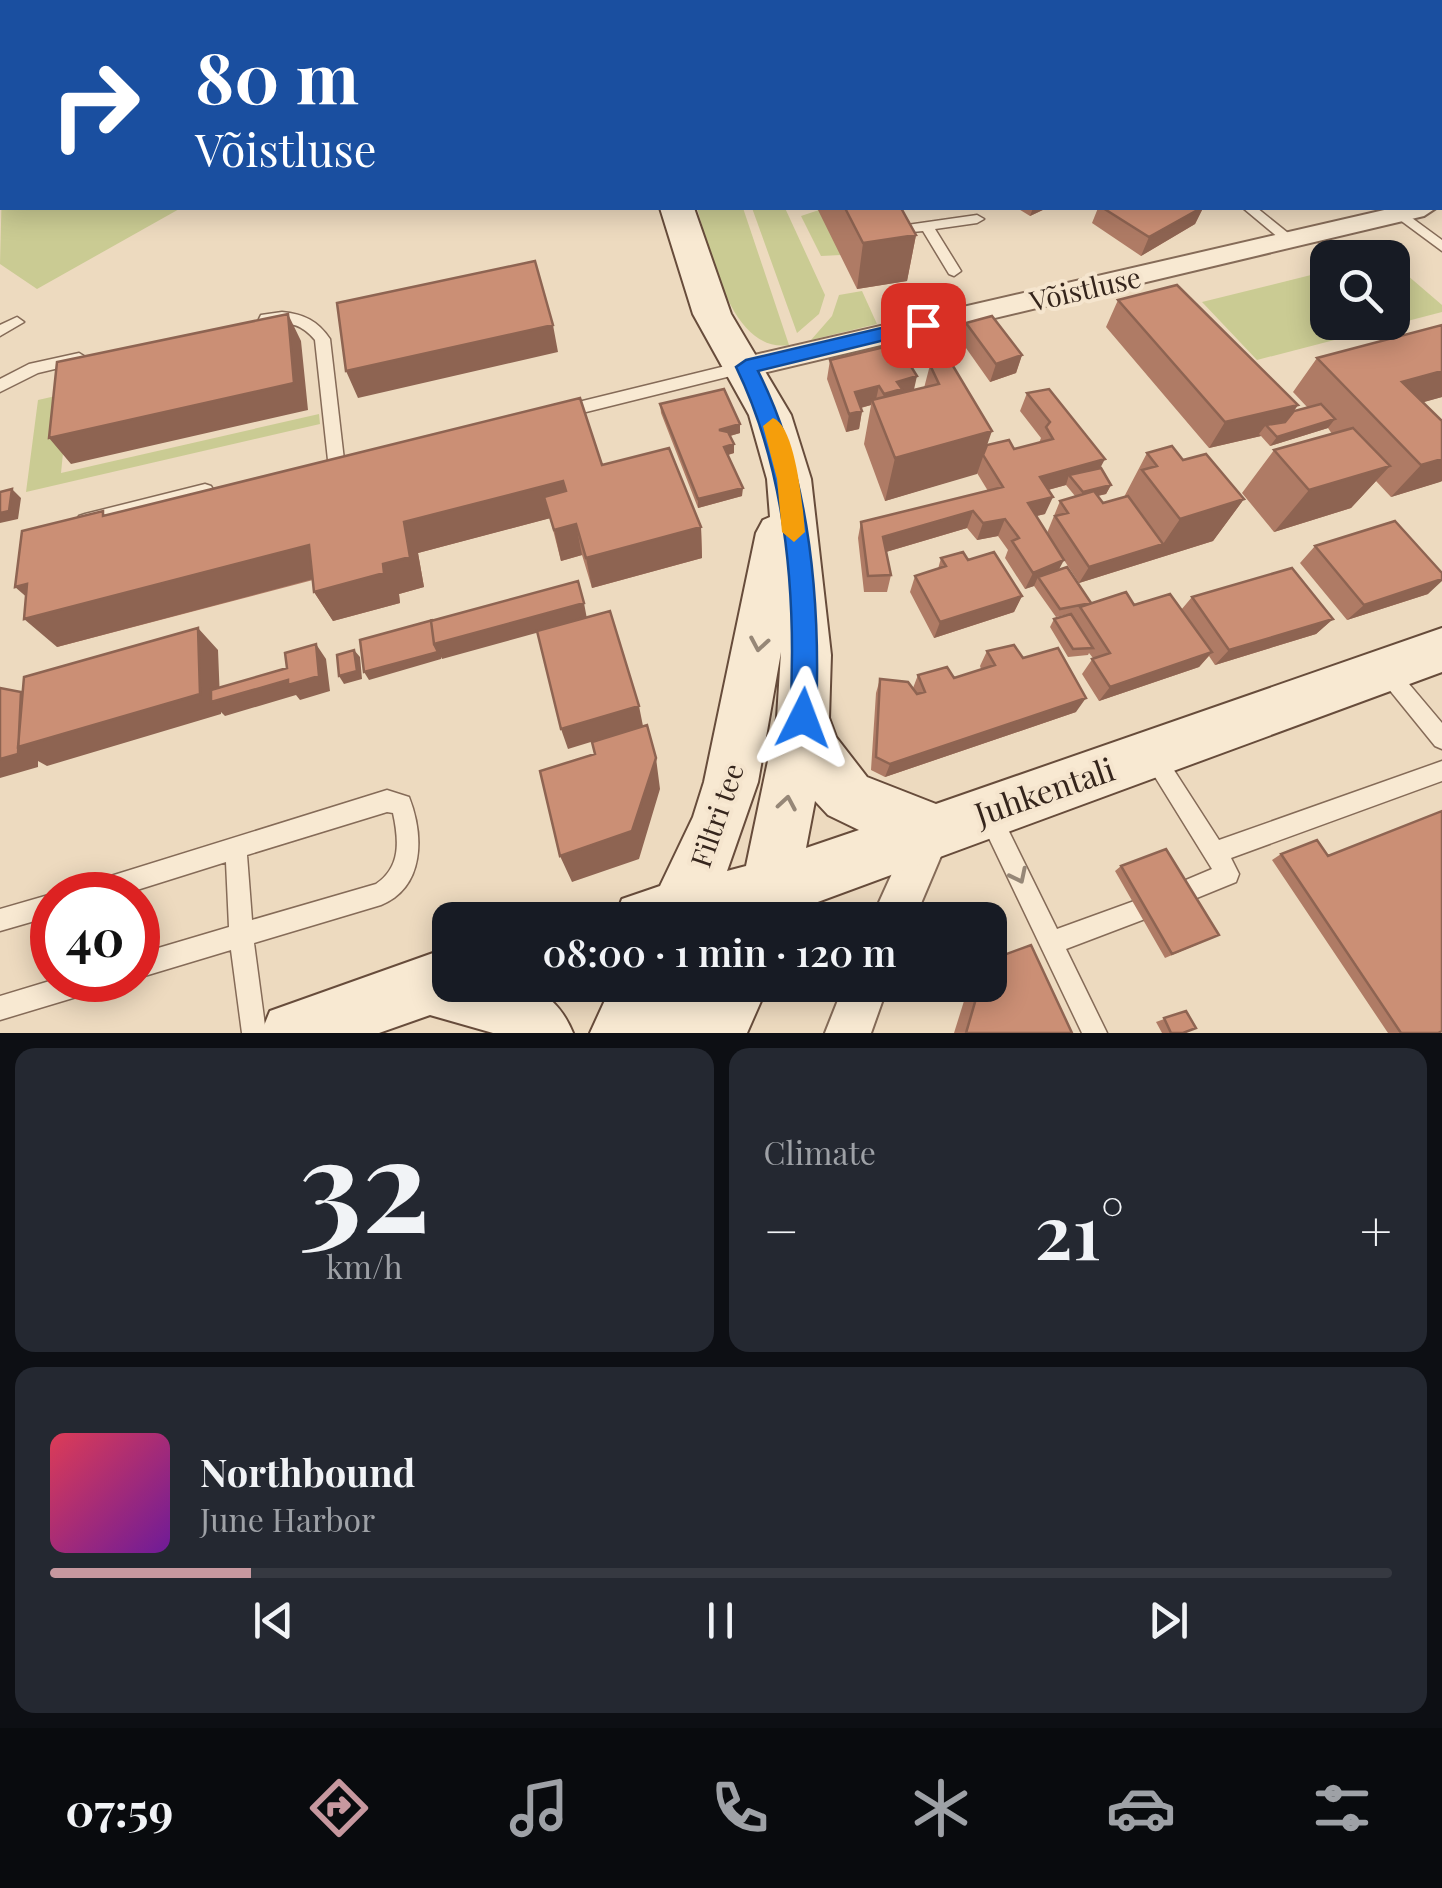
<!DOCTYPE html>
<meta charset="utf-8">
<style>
body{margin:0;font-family:"Playfair Display",serif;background:#242831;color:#f1f3f6;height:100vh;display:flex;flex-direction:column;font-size:38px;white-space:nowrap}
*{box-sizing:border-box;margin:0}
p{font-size:32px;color:#9ea1a6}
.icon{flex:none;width:55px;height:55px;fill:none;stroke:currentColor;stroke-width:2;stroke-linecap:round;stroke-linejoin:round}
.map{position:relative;height:1033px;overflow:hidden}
.sheet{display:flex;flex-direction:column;gap:15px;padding:15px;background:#0d0f14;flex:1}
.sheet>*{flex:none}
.top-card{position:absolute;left:0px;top:0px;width:1442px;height:210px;box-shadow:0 5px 25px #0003;background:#1a4fa0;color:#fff;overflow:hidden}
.tools{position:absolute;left:1310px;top:240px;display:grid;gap:20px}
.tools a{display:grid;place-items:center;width:100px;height:100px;border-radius:20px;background:#171b24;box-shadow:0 5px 25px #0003;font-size:50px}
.speed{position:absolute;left:30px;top:872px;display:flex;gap:20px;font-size:50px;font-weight:700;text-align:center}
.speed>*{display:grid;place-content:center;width:130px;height:130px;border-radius:50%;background:#171b24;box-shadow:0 5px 25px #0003;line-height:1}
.speed .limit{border:15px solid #d22;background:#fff;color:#111}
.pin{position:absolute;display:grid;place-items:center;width:85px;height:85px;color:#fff;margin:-42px;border-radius:20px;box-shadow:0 5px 15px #0006}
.me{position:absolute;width:110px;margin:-55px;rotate:3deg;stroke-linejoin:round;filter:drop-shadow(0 0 8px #0008)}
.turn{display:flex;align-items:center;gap:35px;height:210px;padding:0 30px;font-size:45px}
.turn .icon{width:130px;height:130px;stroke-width:2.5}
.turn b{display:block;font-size:70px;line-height:85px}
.big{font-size:75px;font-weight:600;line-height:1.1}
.sheet .widget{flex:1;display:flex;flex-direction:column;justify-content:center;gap:15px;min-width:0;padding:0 35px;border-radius:20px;background:#242831}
.sheet .dial{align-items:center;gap:0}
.dial b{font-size:130px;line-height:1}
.song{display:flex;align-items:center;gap:30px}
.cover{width:120px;height:120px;border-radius:15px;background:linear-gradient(135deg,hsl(350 70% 55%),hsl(280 70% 35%))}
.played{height:10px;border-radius:5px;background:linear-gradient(90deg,#c7989f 15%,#363941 15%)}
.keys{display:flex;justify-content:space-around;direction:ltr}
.heat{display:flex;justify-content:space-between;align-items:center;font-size:55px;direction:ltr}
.sheet .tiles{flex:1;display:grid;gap:15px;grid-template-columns:1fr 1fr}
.widget:last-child{grid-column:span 2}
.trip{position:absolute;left:432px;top:902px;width:575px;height:100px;border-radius:20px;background:#171b24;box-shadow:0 5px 25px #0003;font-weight:600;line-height:100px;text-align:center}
.menu{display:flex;height:160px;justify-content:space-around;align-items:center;background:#090b0e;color:#9ea1a6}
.menu .icon{width:70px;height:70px}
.menu .active{color:#c7989f}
.menu b{font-size:45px;color:#f1f3f6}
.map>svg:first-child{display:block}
.green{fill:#cacb93}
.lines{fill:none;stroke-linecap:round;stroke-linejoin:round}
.lane-casing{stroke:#856b58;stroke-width:3}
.street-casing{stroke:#856b58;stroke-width:4}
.secondary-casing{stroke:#674c3b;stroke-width:4}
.lane{fill:#f8e9d2;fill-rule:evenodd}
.street{fill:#f8e9d2;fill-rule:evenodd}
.secondary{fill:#f8e9d2;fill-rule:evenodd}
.wall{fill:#af7b65;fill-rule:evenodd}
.shaded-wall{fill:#8e6452}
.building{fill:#cb8f75;stroke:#8e6452;stroke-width:2.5}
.oneway{stroke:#968777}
.route{fill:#1a73e8;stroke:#114b97;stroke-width:2.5}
.slow{fill:#f59e0b}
.labels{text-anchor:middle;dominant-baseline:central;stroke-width:8;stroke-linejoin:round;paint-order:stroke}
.street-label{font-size:28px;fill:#35251c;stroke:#f5e5ce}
.near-street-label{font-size:32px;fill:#35251c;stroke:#f5e5ce}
</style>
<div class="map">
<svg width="1442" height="1033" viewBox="0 0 1442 1033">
<rect width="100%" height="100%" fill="#eddabf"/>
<!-- green -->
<path class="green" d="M2 185V208H181L37 289 0 264Z
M697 208H743L789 345C731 354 710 251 697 208Z
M752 208H785L825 295 819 314 797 333Z
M819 210 841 255 821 256 801 216Z
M1393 263 1442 305V312L1257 360 1202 302 1327 271 1328 322H1392Z
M862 291 877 324 811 340 832 316 839 295Z
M69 393 61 473 319 414 320 424 26 492 38 400Z"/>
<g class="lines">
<defs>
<path id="lane" d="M2 120V128L0 129V121Z
M876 208H889L900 226 977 215 984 219 977 223 935 229 961 271 954 276 949 274 923 231 891 234Z
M1243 208H1257L1298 241 1296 244H1286Z
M1401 210 1442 240V251L1396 217 1394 214Z
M282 312C304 314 318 321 330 339L344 460 342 465 336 466 328 460 315 340C291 312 277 332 259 319L261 315Z
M17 317 24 322 0 336V325Z
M79 353 87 358 84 362 38 373 0 392V379L29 364Z
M746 361 754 367 751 371 562 418 554 412 562 406Z
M205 484 211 486 214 491 211 496 85 528 79 526 76 521 79 516 85 514Z
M1386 662 1393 665 1442 723V749L1435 746 1379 677 1376 671 1379 665Z
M1154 747 1161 750 1219 840 1442 761V781L1231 858 1239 874 1236 882 1182 904 1174 901 1171 893 1174 885 1212 869 1147 764 1144 757 1147 750Z
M387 790 409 797C424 835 425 887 381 905L254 943 266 1033H242L231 950 138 978V954L229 927 226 862 121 895H74L77 887 85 884ZM387 812 393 813C399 841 401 867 376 884L252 920 247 855Z
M988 802 996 805 1057 929 1137 900 1145 903 1148 911 1145 919 1066 949 1107 1033H1082L977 813 980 805Z
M52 894 55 895H52V916L0 931V909Z
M53 980H105L101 988 93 992 0 1020V996Z"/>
<path id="street" d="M1393 208H1436L1424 216 746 377 732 367 746 357Z
M932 810 946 816 952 830 914 920H871L918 816Z
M844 985H888L871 1033H825Z"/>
<path id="secondary" d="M508 0H540L542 2H510Z
M660 208H694L731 314 791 415 811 479 831 655 829 718 836 737 867 777 936 804 1442 628V672L796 910 792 920H614L622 899 660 886 693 817 704 782 756 533 763 520 770 517 767 479 749 415 693 314ZM781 652 777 718 746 866 727 871 758 782ZM815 801 828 815 859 830 806 848Z
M450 947V985C505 985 548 973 573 1033H493L430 1015 379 1033H261L270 1011Z
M612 985H701L703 990 705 985H768L747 1033H590Z"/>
</defs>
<!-- lane casing -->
<use href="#lane" class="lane-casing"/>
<!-- street casing -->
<use href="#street" class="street-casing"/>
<!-- secondary casing -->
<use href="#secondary" class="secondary-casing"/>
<!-- lane -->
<use href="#lane" class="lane"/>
<!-- street -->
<use href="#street" class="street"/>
<!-- secondary -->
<use href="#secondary" class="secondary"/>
</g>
<!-- wall -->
<path class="wall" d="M1095 0H1238L1243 2H1100Z
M1332 0H1442V38L1440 37V2H1338Z
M817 208H901L916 235 907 281 857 289Z
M1017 208H1047L1030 216Z
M1098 208H1203L1195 224 1141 256 1092 223Z
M1118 300 1298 405 1294 411 1308 408 1293 392 1317 358 1442 325V397L1423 402 1442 421V481L1391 497 1376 481 1351 508 1274 532 1242 493 1274 450 1332 434 1328 428 1270 446 1261 436 1209 448 1106 327Z
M966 323 1022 355 1016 373 990 382 961 341Z
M830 360 914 390 924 388 930 365 987 445 1014 449 1039 443 1041 438 1020 411 1027 393 1101 468 1111 485 1106 494 1098 496 1103 503 1124 497 1147 453 1183 460 1244 499 1213 541 1079 583 1047 534 1059 570 1091 604 1134 605 1181 610 1192 597 1333 619 1316 634 1215 665 1209 656 1199 667 1099 701 1082 674 1093 658 1089 653 1088 655 1068 657 1050 627 1054 619 1069 614 1056 617 1034 586 1025 589 1005 558 1008 550 998 536 977 540 967 528 886 552 891 575 887 592H864L858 538 861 522 988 491 977 473 885 501 864 444 871 405 861 408 862 411 859 429 846 432 827 379ZM1066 485 1075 496 1060 501 1047 533 1036 516 1045 514 1048 490Z
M660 404 740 433 730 436 734 444V453L728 455 742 496 698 508 661 413Z
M602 465 701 527 702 558 592 588 582 555 561 561 550 518 418 553 424 587 399 594 400 603 333 621 314 592 313 580 57 647 106 515Z
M1315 546 1428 594 1347 620 1300 563Z
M941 558 968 560 1022 596 1014 612 934 638 910 592 915 576 938 569Z
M987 651 1023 658 1076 712 885 777 871 770 876 693 880 679 913 688 918 675 954 678 981 669 980 666Z
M1281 854 1328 856 1438 1033H1388L1272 860Z
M1121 866 1210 939 1165 958 1115 871Z
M969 985H990L1072 1033H954Z
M1186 1011 1183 1033H1162L1156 1022Z"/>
<!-- shaded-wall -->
<path class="shaded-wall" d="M1 0H36L31 2 2 3Z
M871 0H932L931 2H864Z
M971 0H987V2H965Z
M1033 208H1047L1030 216Z
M1201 208H1203L1195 224 1141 256 1149 237Z
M916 235 907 281 857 289 863 243Z
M288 314 301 341 308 410 71 464 49 438Z
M553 325 558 352 358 398 346 371Z
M1022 355 1016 373 990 382 996 364Z
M1442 371V397L1375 416 1402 382Z
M917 376 913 394 880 412 884 394 897 382Z
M879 386 875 404 872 400 871 405 852 410 855 392Z
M1298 405 1279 431 1266 425 1259 434 1261 436 1209 448 1225 422Z
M862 411 859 429 846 432 849 414Z
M1335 419 1328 428 1270 446 1277 437Z
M740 424V433L719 439V430Z
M992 431 977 474 885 501 895 458Z
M734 444V453L724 456V447Z
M1105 459 1096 476 1069 475 1066 485 1033 494 1040 477Z
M1442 459V481L1440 482 1391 497 1421 465Z
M1390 466 1351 508 1274 532 1309 490Z
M563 481 570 513 418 553 424 587 399 594 400 603 333 621 314 592 383 564 404 522Z
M1111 485 1106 494 1078 500 1083 492Z
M743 488 742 496 698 508V499Z
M12 489 21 498 18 519 0 523V513Z
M1053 497 1045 514 1020 520 1028 503Z
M1244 499 1213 541 1079 583 1089 567 1163 544 1180 519Z
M973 511 967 528 879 554 883 537Z
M1005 519 998 536 977 540 983 523Z
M576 524 582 555 561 561 554 530Z
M701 527 702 558 592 588 586 558Z
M309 545 328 575 57 647 24 619 45 613 15 587 27 584Z
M1064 560 1055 577H1038L1034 586 1025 589 1033 573Z
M1442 579V581L1428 594 1347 620 1364 605Z
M1022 596 1014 612 934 638 940 622Z
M584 603 587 619 442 659 441 657V659L369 680 364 672 434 644Z
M1333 619 1316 634 1215 665 1229 650Z
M198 628 218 650 220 700 288 680 316 644 326 659 330 691 300 700 296 695 225 716 221 712V714L47 766 38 761V767L0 778V759L21 692 40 706Z
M354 650 360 657 362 679 344 684 339 676Z
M1212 652 1199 667 1099 701 1110 687Z
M1086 698 1076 712 885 777 890 764Z
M639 706 643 726 568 749 561 729Z
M656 758 660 789 639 859 572 882 560 856Z"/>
<!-- building -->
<path class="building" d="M795 0H871L864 2H789Z
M932 0H971L965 2H935Z
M1158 0H1238L1243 2H1164Z
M2 131V161L0 160V132Z
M845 208H901L916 235 863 243Z
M1103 208H1201L1149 237Z
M535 261 553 325 346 371 337 303Z
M1177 285 1298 405 1225 422 1118 300Z
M288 314 294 383 49 438 57 362Z
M992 316 1022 355 996 364 966 323Z
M1442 325V371L1402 382 1442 421V459L1421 465 1317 358Z
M897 344 917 376 897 382 902 389 884 394 879 386 855 392 862 411 849 414 830 360Z
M950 361 992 431 895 458 872 400 939 384 930 365Z
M724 389 740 424 719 430 728 432 734 444 724 447 743 488 698 499 660 404Z
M1049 389 1105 459 1040 477 1053 497 1028 503 1064 560 1033 573 1012 541 1019 538 1005 519 983 523 973 511 883 537 891 575 868 576 861 522 1003 487 983 455 987 445 1009 440 1014 449 1053 439 1046 427 1050 422 1027 393Z
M580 398 602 465 669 448 701 527 586 558 576 524 554 530 544 497 566 491 563 481 404 522 410 557 383 564 384 573 314 592 309 545 24 619 27 584 15 587 22 531 103 511V516Z
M1321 404 1335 419 1277 437 1266 425 1285 422 1294 411Z
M1353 428 1390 466 1309 490 1274 450Z
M1172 446 1183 460 1206 454 1244 499 1180 519 1142 470 1157 466 1147 453Z
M1101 468 1111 485 1083 492 1069 475Z
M12 489 9 511 0 513V492Z
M1094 491 1103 503 1128 496 1163 544 1089 567 1055 516 1068 513 1060 501Z
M1395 521 1442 573V579L1364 605 1315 546Z
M963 552 968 560 994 552 1022 596 940 622 915 576 946 566 941 558Z
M1067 567 1091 603 1060 609 1038 577Z
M1292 568 1333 619 1229 650 1192 597Z
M578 581 584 603 434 644 431 621Z
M1126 592 1134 605 1170 594 1212 652 1110 687 1092 659 1110 653 1080 607Z
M610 611 639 706 561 729 537 631Z
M1071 614 1093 648 1073 649 1054 619Z
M433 620 431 621 434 644 438 652 364 672 360 640Z
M198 628 200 694 18 747 24 677Z
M316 644 319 676 288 685V680L211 702V690L287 668 285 653Z
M1014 645 1023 658 1058 648 1086 698 890 764 876 757 880 679 908 682 917 694 925 692 918 675 947 667 954 678 995 665 987 651Z
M354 650 357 671 339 676 337 655Z
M0 688 21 692 18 754 0 759Z
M647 725 656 758 632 831 560 856 540 771 595 754 592 742Z
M1442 811V1031L1438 1033H1401L1281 854 1317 840 1328 856Z
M1166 849 1219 935 1172 954 1121 866Z
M1031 945 1072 1033H966L980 985H990V960Z
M1186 1011 1196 1028 1183 1033H1171L1164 1018Z"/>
<!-- one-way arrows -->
<defs><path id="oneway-chevron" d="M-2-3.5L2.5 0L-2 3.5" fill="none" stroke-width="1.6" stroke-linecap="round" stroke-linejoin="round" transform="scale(2.5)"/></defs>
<g class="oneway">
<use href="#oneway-chevron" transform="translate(759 644) rotate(100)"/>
<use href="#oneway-chevron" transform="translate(787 803) rotate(-80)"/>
<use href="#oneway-chevron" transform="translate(1019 876) rotate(64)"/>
</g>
<!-- route -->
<path class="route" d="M923 318 932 325 930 329 758 371C811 476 821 601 816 718L812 726 803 730 794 726 790 718C797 599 788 474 736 367L746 360Z"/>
<!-- slow -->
<path class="slow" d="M773 418C796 426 803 509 805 532L794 542 782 532 777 479 763 426Z"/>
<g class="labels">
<!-- street labels -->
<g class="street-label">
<text transform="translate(1085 288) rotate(-13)">Võistluse</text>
<text transform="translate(716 815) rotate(-71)">Filtri tee</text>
</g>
<!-- near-street labels -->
<g class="near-street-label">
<text transform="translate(1044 790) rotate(-19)">Juhkentali</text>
</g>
</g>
</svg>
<div class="tools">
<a><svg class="icon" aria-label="search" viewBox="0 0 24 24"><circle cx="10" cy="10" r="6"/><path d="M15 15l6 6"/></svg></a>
</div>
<div class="speed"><div class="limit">40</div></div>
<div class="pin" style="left:923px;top:325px;background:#d93025"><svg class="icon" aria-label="arrive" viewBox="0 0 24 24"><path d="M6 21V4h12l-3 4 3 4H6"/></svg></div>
<svg class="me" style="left:803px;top:718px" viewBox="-20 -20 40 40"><path d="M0-17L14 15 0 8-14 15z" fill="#1a73e8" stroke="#fff" stroke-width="4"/></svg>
<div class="trip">08:00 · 1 min · 120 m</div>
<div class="top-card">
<div class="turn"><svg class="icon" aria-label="right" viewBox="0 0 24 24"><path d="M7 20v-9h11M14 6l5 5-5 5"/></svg><div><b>80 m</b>Võistluse</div></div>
</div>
</div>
<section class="sheet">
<div class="tiles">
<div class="widget dial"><b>32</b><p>km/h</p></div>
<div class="widget"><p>Climate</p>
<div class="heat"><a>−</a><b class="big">21°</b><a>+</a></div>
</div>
<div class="widget">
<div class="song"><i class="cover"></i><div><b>Northbound</b><p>June Harbor</p></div></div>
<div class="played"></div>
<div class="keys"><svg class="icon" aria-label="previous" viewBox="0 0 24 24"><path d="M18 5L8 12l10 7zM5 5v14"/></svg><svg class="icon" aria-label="pause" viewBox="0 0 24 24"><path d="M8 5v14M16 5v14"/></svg><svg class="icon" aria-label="next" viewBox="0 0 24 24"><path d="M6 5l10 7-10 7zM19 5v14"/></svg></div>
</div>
</div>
</section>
<nav class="menu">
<b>07:59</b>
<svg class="icon active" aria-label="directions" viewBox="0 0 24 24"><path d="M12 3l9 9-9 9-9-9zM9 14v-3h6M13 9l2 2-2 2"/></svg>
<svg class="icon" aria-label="music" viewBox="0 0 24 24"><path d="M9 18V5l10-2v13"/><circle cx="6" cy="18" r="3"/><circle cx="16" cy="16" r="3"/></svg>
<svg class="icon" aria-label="phone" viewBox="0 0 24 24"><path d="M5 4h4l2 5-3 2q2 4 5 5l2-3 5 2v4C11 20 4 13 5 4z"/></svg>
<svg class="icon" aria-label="climate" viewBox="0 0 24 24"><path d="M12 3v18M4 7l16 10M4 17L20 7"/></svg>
<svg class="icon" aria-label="car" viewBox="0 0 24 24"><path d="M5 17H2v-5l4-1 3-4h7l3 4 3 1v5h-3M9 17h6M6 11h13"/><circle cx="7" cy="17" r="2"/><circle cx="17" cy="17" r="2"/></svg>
<svg class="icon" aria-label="filters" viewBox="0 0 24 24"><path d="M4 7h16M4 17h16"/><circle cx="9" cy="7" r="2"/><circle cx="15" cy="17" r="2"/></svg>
</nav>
